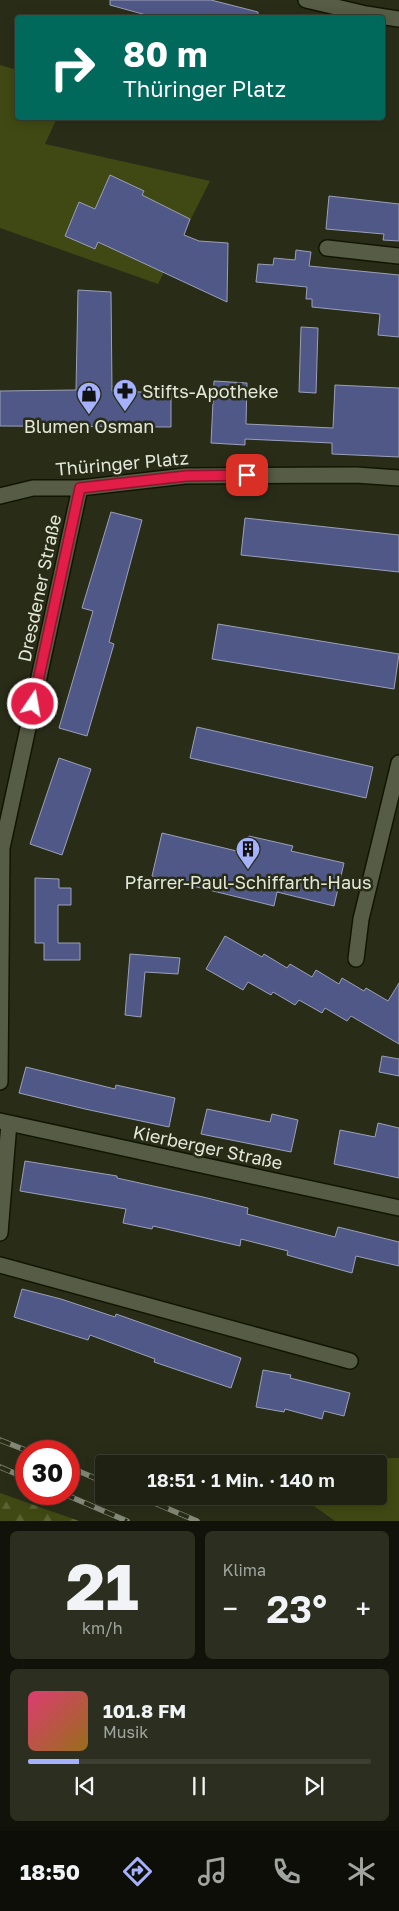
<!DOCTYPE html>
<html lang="de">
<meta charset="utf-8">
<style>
body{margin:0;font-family:"Golos Text",sans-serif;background:#2c2f20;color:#f1f3f6;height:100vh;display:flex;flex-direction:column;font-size:19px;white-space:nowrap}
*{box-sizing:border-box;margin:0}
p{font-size:16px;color:#a1a49f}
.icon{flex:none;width:28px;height:28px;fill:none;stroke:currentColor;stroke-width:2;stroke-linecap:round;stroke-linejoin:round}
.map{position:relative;height:1521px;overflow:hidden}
.sheet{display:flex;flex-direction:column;gap:10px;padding:10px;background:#11130a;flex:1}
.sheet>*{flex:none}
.top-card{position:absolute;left:15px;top:15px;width:370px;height:105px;border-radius:5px;box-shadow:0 2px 12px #0003,0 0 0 1px #3c3f32;background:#00695c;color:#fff;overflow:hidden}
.speed{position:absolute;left:15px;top:1440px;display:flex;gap:10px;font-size:25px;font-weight:700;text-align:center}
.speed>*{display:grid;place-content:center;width:65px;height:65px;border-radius:50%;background:#1f2212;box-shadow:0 2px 12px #0003,0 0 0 1px #3c3f32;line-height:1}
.speed .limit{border:8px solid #d22;background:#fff;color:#111}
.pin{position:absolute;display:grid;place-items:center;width:42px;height:42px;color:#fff;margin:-21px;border-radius:10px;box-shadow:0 2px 8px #0006}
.me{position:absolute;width:55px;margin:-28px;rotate:12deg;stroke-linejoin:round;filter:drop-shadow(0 0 4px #0008)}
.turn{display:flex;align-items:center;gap:18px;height:105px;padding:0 25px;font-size:22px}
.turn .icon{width:65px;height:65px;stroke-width:2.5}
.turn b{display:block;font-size:35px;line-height:42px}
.big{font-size:38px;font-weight:600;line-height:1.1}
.sheet .widget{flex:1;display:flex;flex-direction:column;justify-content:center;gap:8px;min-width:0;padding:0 18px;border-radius:8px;background:#2c2f20}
.sheet .dial{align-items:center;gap:0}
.dial b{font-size:65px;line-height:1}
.song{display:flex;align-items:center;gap:15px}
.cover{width:60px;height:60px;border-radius:8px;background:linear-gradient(135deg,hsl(340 70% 55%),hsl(40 70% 35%))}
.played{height:5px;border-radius:2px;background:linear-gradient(90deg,#a5b1fc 15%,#3c3f32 15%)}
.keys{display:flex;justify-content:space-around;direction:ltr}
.heat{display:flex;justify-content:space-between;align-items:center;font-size:28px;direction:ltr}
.sheet .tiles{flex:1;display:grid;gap:10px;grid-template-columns:1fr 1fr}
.widget:last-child{grid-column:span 2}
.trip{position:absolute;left:95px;top:1455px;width:292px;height:50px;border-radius:5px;background:#1f2212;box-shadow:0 2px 12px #0003,0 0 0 1px #3c3f32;font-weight:600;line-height:50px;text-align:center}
.menu{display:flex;height:80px;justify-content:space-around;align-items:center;background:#0c0e07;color:#a1a49f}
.menu .icon{width:35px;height:35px}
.menu .active{color:#a5b1fc}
.menu b{font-size:22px;color:#f1f3f6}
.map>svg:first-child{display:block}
.green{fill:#404913}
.forest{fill:url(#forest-firs)}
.building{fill:#505888;stroke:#9ba0b8}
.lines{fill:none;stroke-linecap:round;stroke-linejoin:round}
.minor-casing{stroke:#121503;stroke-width:18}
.secondary-casing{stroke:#121503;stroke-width:18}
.minor{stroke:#565c45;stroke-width:15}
.secondary{stroke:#565c45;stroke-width:15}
.rail-casing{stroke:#848876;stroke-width:5.5}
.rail{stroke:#292d18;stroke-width:4;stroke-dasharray:11;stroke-linecap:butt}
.route-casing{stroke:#92132f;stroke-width:12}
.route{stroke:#e11d48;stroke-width:9}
.labels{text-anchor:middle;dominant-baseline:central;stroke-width:5;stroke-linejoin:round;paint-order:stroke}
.poi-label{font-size:18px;fill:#e4e8da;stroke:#292d18}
.street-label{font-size:18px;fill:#e4e8da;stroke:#292d18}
</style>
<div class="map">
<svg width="399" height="1521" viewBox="0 0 399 1521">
<defs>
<pattern id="forest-firs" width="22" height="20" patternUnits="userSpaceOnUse" patternTransform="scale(1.25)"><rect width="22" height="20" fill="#404913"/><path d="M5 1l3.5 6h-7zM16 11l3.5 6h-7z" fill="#5b6335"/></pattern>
</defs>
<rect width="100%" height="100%" fill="#292d18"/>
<!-- green -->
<path class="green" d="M0 65 17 70 18 118H57L45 144 210 181 158 284 0 228Z
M399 1458V1521H335L300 1496H379V1464H255L249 1460Z"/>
<!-- forest -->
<path class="forest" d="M0 1493 79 1521H0Z"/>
<!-- building -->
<path class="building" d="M110 0H211L258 12V18H157L110 5Z
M110 175 144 191 142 195 190 219 184 235 199 241 228 243 227 302 98 242 95 249 65 236 79 202 95 209Z
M329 196 399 204V241L383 240 384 234 326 229Z
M296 250 311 252 309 266 399 275V337L378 335 380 314 312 307V299H306L307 287 256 282 258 264 273 265 274 258 295 260Z
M78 290 111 292 112 391 171 393V427L0 426V391L76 390Z
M301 327 318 328 316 393 299 392Z
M214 381 247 383 246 424 333 428 335 385 399 388V457L332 454V443L245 439V445L211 443Z
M111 512 142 520 109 642 114 644 87 736 59 728 93 611 82 608Z
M245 518 399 535V572L241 555Z
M218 624 399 654 394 689 212 659Z
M197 727 373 767 366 798 190 758Z
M59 758 91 769 62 855 30 844Z
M162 833 245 853 249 836 293 846 291 851 344 863 334 906 277 892 274 906 152 876Z
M35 878 59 879V888H71V905H58V943H80V960H44V943H35Z
M225 936 262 957 264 954 287 968 290 964 312 977 316 970 339 984 342 978 364 991 366 988 388 1001 399 983V1044L351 1016 347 1021 325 1008 322 1013 299 1000 295 1005 273 992 271 995 248 982 243 990 206 969Z
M130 954 180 958 178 974 145 972 141 1017 125 1015Z
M382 1056 399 1059V1076L379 1072Z
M26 1067 115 1089 116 1085 175 1098 169 1127 85 1109 19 1093Z
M207 1109 270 1122 272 1114 298 1120 291 1152 201 1134Z
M378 1123 399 1128V1178L334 1164 340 1130 375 1137Z
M25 1161 117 1176V1178L203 1197 248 1208 247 1214 335 1237 338 1227 399 1242V1266L356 1256 352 1273 287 1255 288 1251 241 1239 240 1246 153 1226 152 1229 123 1223 126 1209 20 1191Z
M22 1289 61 1299 115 1317 116 1314 241 1358 231 1388 154 1362 155 1359 90 1335 88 1340 14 1317Z
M263 1370 291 1375 290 1378 350 1393 344 1416 324 1411 322 1419 285 1409 284 1412 256 1407Z"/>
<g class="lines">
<defs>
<path id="minor" d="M327 248 399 256
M0 496 33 488H80L185 476 356 475 399 478
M356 959 361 919 399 763
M0 1082 2 848 80 488
M0 1121 399 1208
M0 1233 9 1123
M0 1265 350 1361"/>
<path id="secondary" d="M306 0 366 14 399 19"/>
</defs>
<!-- minor casing -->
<use href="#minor" class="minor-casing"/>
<!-- secondary casing -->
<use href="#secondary" class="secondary-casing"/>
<!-- minor -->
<use href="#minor" class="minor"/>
<!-- secondary -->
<use href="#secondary" class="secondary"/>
<defs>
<path id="rail" d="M0 1440 28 1451
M0 1467 26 1478
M69 1467 104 1482
M64 1494 127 1521
M138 1496 197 1521"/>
</defs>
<!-- rail casing -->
<use href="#rail" class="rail-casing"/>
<!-- rail -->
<use href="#rail" class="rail"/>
</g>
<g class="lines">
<defs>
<path id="route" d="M33 704 80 488 186 476 247 475"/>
</defs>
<!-- route casing -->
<use href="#route" class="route-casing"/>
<!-- route -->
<use href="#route" class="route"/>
</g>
<!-- icons -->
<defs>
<symbol id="pharmacy-pin" viewBox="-11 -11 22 30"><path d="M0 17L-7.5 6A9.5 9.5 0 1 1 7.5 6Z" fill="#a5b1fc" stroke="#292d18"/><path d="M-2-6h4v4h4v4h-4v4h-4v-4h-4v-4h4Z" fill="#111"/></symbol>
<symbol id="shop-pin" viewBox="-11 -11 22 30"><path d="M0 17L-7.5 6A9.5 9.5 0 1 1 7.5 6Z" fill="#a5b1fc" stroke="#292d18"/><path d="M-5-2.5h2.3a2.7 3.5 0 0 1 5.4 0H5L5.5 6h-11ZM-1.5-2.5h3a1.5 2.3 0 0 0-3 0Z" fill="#111"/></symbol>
<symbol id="building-pin" viewBox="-11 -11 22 30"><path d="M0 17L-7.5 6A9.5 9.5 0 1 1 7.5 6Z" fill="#a5b1fc" stroke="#292d18"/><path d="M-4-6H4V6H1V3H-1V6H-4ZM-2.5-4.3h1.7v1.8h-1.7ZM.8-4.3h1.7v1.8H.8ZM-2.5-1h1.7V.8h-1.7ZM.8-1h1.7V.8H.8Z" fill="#111"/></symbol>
</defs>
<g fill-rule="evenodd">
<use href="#pharmacy-pin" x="111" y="377" width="28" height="38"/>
<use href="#shop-pin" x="75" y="380" width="28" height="38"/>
<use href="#building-pin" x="234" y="835" width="28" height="38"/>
</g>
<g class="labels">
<!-- poi labels -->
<g class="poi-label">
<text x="142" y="391" text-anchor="start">Stifts-Apotheke</text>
<text x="89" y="426">Blumen Osman</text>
<text x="248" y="882">Pfarrer-Paul-Schiffarth-Haus</text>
</g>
<!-- street labels -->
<g class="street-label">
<text transform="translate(122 463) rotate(-5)">Thüringer Platz</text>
<text transform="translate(39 588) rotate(-78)">Dresdener Straße</text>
<text transform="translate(208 1147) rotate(12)">Kierberger Straße</text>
</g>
</g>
</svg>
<div class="speed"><div class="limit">30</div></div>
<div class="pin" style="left:247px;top:475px;background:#d93025"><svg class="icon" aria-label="arrive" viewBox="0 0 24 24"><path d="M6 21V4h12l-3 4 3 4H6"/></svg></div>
<svg class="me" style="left:33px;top:704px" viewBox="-20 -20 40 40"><circle r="17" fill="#e11d48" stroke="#fff" stroke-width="3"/><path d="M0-11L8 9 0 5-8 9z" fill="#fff"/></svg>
<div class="trip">18:51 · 1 Min. · 140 m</div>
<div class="top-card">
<div class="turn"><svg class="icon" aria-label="right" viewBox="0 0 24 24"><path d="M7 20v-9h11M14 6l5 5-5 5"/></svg><div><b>80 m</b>Thüringer Platz</div></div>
</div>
</div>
<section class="sheet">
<div class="tiles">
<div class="widget dial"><b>21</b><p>km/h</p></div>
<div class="widget"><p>Klima</p>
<div class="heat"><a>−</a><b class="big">23°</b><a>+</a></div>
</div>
<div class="widget">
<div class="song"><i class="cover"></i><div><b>101.8 FM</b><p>Musik</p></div></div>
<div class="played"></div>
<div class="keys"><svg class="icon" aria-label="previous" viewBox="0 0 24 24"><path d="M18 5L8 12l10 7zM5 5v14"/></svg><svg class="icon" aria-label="pause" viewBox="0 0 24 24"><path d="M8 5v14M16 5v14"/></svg><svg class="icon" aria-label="next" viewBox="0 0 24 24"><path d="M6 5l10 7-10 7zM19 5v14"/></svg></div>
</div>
</div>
</section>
<nav class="menu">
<b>18:50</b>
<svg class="icon active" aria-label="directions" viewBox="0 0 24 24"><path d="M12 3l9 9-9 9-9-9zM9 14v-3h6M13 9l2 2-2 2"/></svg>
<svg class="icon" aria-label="music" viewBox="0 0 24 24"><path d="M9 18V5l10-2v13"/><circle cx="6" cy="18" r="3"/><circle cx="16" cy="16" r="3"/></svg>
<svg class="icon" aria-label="phone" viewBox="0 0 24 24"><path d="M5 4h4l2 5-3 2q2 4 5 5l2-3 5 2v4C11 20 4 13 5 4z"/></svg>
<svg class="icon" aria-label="climate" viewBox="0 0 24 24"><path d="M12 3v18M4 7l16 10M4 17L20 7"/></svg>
</nav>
